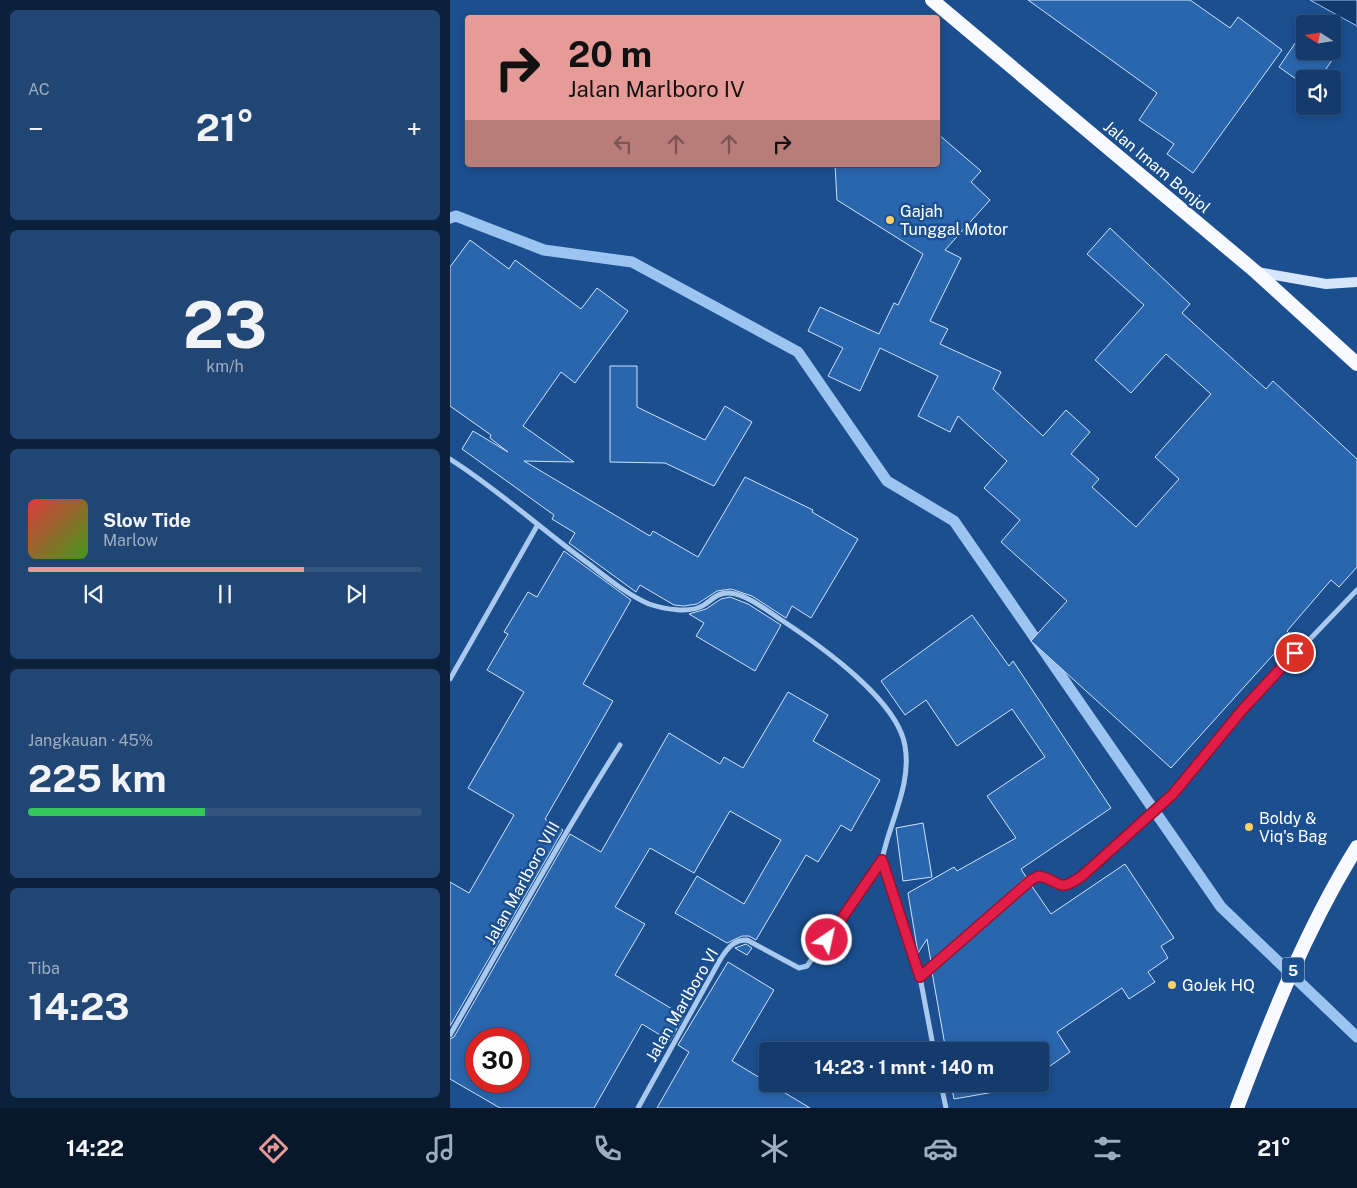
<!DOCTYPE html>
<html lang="id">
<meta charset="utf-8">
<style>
body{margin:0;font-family:"Public Sans",sans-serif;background:#214673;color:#f1f3f6;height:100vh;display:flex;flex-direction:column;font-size:19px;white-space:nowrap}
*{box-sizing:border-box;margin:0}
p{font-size:16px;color:#9dadc1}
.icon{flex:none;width:28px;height:28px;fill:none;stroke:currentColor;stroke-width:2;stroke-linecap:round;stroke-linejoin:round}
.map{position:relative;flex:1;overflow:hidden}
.side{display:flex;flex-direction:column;gap:10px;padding:10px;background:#0b203b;width:450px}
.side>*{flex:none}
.top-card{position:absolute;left:15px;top:15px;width:475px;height:152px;border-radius:5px;box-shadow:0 2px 8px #0003,0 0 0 1px #33557e;background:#e69b98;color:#111;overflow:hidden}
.needle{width:32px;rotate:282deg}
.controls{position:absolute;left:846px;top:15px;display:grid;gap:10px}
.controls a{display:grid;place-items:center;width:45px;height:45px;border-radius:5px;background:#143b6b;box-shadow:0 2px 8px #0003,0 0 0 1px #33557e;font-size:25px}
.speed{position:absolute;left:15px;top:1028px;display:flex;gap:10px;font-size:25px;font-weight:700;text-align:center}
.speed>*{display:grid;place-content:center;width:65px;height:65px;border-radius:50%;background:#143b6b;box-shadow:0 2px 8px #0003,0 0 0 1px #33557e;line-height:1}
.speed .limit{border:8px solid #d22;background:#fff;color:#111}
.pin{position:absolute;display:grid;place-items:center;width:42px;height:42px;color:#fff;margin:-21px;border:2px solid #fff;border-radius:50%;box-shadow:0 1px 5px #0007}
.me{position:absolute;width:55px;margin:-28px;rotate:34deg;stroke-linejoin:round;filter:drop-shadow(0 0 4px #0008)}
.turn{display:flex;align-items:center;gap:18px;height:105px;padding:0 20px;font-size:22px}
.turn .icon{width:65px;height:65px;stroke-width:2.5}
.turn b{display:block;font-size:35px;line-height:42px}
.lanes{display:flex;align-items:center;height:48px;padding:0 20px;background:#0003;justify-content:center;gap:25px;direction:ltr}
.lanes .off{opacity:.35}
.big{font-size:38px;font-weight:700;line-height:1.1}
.side .widget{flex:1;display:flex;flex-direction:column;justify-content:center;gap:8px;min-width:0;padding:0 18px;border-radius:8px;background:#214673}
.side .dial{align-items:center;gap:0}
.dial b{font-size:65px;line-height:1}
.song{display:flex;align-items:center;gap:15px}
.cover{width:60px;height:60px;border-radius:8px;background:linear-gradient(135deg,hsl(0 70% 55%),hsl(100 70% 35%))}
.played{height:5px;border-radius:2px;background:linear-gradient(90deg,#e69b98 70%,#33557e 70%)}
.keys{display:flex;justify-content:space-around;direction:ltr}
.heat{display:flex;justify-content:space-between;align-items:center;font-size:28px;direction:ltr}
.charge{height:8px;border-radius:4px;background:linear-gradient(90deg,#34c759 45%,#33557e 0)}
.trip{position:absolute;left:309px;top:1042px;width:290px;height:50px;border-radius:5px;background:#143b6b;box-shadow:0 2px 8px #0003,0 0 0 1px #33557e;font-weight:700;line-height:50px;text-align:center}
.menu{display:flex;height:80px;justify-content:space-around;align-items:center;background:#08182b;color:#9dadc1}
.menu .icon{width:35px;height:35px}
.menu .current{color:#e69b98}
.menu b{font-size:22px;color:#f1f3f6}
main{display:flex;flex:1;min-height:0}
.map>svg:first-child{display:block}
.water{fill:#123a6d;stroke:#9cc4f0}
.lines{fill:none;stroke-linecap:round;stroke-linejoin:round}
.stream{stroke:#9cc4f0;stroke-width:11}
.building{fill:#2a66ad;stroke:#cfe3fa;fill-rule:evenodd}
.minor{stroke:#a9c9ee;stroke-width:5}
.secondary{stroke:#d6e6fa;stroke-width:10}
.trunk{stroke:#f8faff;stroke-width:14}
.route-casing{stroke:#92132f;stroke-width:12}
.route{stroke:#e11d48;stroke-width:9}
.poi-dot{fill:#ffd166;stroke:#1b4f8f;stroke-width:2}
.labels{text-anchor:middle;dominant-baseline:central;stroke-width:5;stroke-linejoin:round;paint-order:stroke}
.shield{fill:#1b4f8f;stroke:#bbcadd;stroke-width:1}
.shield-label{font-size:15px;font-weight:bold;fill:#fff}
.street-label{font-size:16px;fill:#fff;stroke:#1b4f8f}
.poi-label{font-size:16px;fill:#fff;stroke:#1b4f8f;text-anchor:start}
</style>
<main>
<section class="side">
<div class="widget"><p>AC</p>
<div class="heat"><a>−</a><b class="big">21°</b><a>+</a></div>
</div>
<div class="widget dial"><b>23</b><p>km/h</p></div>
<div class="widget">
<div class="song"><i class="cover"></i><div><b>Slow Tide</b><p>Marlow</p></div></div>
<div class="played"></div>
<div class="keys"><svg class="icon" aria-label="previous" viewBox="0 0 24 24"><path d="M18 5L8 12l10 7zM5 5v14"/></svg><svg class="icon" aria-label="pause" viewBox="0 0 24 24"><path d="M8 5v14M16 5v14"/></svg><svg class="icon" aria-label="next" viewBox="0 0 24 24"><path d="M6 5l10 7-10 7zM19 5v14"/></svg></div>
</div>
<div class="widget"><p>Jangkauan · 45%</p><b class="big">225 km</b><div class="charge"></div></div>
<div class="widget"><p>Tiba</p><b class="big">14:23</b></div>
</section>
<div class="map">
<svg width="907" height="1108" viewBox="0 0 907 1108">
<rect width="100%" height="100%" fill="#1b4f8f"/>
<!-- water -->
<path class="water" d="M860 0H907V26Z"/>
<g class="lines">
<!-- stream -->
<path class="stream" d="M0 218 6 216 94 250 182 262 348 352 437 481 504 521 771 907 907 1037"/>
</g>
<!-- building -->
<path class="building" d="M578 0H740L780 28 788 17 832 50 743 173 717 154 724 144 689 120 707 93Z
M854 30 855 51 882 50 887 53 869 79H846L829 67Z
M488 134 531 171 521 182 540 200 495 250 511 258 480 321 498 329 490 344 551 372 543 389 593 436 616 410 640 432 621 454 649 479 642 487 686 527 729 479 705 457 761 394 716 354 681 393 645 360 694 305 637 254 660 228 740 304 732 313 816 389 823 381 907 459V567L889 587 881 580 837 631 841 635 721 768 581 641 617 601 551 542 570 520 534 488 557 461 508 416 500 432 468 416 488 376 430 348 410 391 378 376 393 348 358 331 370 307 429 334 444 303 448 305 473 254 387 200 385 165H488Z
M20 240 59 269 65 260 131 309 147 288 178 311 125 383 111 372 73 426 124 462 74 461 200 536 203 531 248 557 295 477 363 510 362 512 408 539 361 618 342 606 336 618 302 596 281 589 267 591 247 604 234 606 224 605 190 585 186 592 119 543 125 533 102 519 104 515 12 449 23 431 58 452 40 438 41 435 0 406V267Z
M160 366H187V407L255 440 275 406 302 422 264 486 215 463 160 462Z
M114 551 181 600 133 684 163 701 95 819 113 830 0 1026V882L19 893 64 815 18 788 74 692 37 670 58 634 54 632 78 592 87 597Z
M280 597 298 604 331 625 305 671 246 636 254 623 239 614 256 609 271 599Z
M522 615 559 666 563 661 661 808 571 869 576 877 481 962 477 939 468 953 458 893 504 867 507 871 566 838 537 796 595 757 562 709 507 746 476 700 455 715 431 681Z
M338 692 378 715 363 741 430 780 401 831 391 825 368 862 356 855 306 940 299 936H292L277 943 225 913 247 876 294 904 331 840 280 811 244 873 200 848 165 907 195 924 165 975 234 1016 220 1041 192 1024 144 1108H50L0 1079V1039L4 1037 120 834 151 852 219 733 270 764 274 757 293 768ZM26 1039H69V1081H26Z
M473 823 482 877 453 881 446 828Z
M675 864 724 938 711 946 718 958 698 972 705 982 679 999 672 988 607 1032 620 1052 590 1073V1051H496L482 972 581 885 601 914Z
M296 944 302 948 297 955 285 948Z
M278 962 324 990 282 1061 360 1108H207L239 1052 228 1045Z
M501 1084H574L567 1088 504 1099Z"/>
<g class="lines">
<!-- minor -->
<path class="minor" d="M0 459C49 490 92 530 139 564 157 578 178 595 199 604 214 609 240 614 254 605 263 599 268 592 280 593 298 595 316 610 330 619 368 644 448 700 455 746 462 785 439 823 432 860L470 977 484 1051
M0 679 87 526
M470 977 581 879 589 876 611 886H618L723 794 793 709 907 590
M0 1035C56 938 110 839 170 745
M491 1084 496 1108
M188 1108 271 958C278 948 283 940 297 940L349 968 357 966 432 860"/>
<!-- secondary -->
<path class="secondary" d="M807 272 876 284 907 282"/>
<!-- trunk -->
<path class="trunk" d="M482 0 806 272 907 364
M787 1108C821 1018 856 929 907 847"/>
</g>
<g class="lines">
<defs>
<path id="route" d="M377 940 432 860 470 977 581 880 589 876C613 881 606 894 632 876L723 794 793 709 845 653"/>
</defs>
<!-- route casing -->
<use href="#route" class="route-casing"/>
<!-- route -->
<use href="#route" class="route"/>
</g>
<!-- markers -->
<g class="poi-dot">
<circle cx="440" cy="220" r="5"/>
<circle cx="799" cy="827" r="5"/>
<circle cx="722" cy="985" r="5"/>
</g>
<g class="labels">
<!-- shield labels -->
<rect class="shield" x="832" y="957.5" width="22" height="25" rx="4"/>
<g class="shield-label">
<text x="843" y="970">5</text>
</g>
<!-- street labels -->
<g class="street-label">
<text transform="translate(707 167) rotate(40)">Jalan Imam Bonjol</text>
<text transform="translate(72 883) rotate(-61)">Jalan Marlboro VIII</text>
<text transform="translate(232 1005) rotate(-60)">Jalan Marlboro VI</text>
</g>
<!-- poi labels -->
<g class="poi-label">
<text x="450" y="211">Gajah<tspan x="450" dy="18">Tunggal Motor</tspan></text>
<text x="809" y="818">Boldy &amp;<tspan x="809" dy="18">Viq's Bag</tspan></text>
<text x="732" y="985">GoJek HQ</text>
</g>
</g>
</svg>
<div class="controls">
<a><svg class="needle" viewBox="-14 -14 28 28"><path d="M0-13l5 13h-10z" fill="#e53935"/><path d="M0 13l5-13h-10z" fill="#9dadc1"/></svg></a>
<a><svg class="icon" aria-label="sound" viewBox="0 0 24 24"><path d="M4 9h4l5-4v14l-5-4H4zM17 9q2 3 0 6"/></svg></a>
</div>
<div class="speed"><div class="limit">30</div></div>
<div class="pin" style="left:845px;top:653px;background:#d93025"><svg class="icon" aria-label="arrive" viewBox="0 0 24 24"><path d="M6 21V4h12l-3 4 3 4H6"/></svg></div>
<svg class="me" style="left:377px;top:940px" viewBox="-20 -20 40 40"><circle r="17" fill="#e11d48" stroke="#fff" stroke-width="3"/><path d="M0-11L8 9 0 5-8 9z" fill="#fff"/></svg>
<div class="trip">14:23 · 1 mnt · 140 m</div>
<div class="top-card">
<div class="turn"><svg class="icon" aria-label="right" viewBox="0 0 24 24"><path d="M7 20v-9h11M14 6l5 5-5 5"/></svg><div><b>20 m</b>Jalan Marlboro IV</div></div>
<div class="lanes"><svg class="icon off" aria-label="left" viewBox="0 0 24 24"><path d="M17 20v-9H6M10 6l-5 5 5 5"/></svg><svg class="icon off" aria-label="ahead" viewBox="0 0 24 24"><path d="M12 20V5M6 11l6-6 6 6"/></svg><svg class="icon off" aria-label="ahead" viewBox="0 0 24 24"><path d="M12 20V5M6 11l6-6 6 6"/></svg><svg class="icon" aria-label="right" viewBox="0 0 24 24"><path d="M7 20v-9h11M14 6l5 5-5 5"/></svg></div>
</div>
</div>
</main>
<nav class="menu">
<b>14:22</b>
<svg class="icon current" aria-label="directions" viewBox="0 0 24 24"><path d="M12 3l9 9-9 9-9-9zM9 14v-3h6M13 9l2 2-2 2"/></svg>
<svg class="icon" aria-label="music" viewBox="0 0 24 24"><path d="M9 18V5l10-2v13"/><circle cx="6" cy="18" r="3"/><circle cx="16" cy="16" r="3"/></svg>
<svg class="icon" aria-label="phone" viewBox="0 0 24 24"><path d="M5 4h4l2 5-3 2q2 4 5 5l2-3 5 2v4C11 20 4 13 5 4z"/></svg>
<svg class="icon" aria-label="climate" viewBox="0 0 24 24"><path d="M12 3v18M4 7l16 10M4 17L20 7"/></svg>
<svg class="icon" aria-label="car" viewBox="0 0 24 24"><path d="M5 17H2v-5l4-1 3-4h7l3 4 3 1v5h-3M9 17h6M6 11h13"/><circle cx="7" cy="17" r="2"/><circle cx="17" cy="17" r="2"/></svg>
<svg class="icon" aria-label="filters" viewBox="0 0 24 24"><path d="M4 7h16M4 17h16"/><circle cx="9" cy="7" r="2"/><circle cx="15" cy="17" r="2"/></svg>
<b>21°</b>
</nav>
